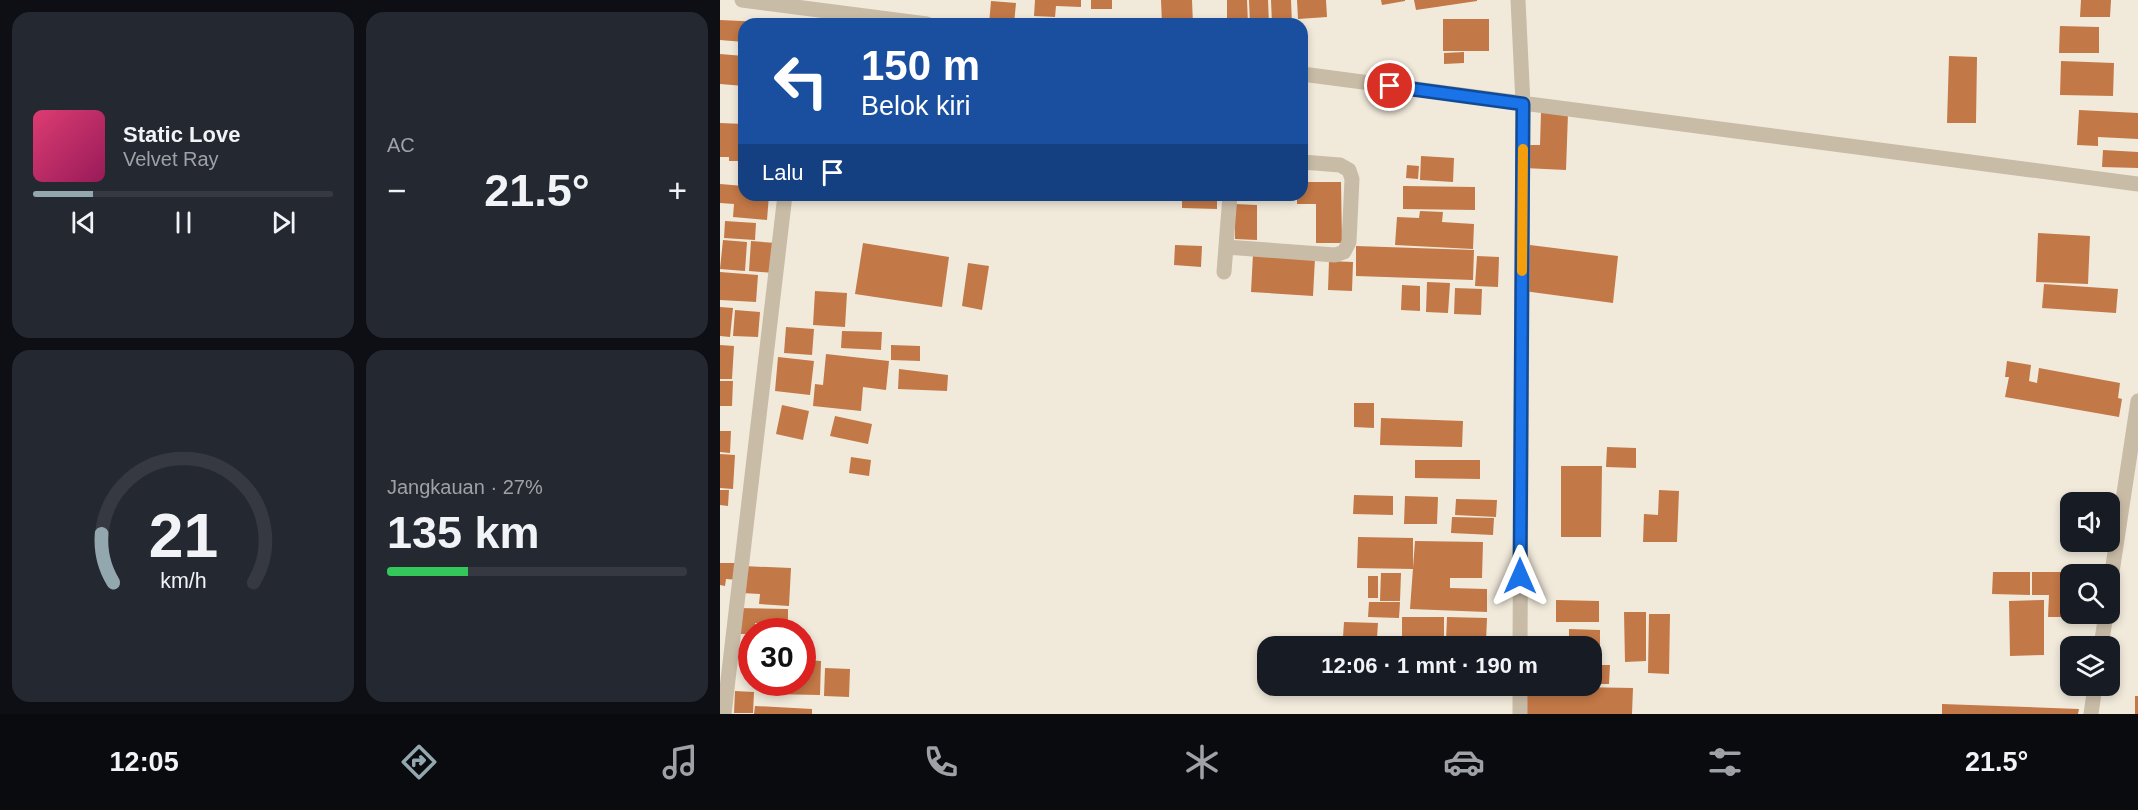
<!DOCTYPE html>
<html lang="id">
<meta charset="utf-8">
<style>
body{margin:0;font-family:Arial,sans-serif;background:#242831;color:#f1f3f6;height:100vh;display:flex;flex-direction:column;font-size:22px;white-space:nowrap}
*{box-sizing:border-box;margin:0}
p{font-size:20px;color:#9ea1a6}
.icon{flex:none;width:33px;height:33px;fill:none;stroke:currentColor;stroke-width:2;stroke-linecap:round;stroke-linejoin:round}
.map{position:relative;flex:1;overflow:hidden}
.panel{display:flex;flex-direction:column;gap:12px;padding:12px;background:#0d0f14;width:720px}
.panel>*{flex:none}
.hud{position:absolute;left:18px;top:18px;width:570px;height:183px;border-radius:18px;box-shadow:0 3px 9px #0003;background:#1a4fa0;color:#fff;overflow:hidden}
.buttons{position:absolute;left:1340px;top:492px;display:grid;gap:12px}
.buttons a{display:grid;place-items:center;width:60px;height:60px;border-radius:12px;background:#171b24;box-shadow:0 3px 9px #0003;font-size:30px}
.speed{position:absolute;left:18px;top:618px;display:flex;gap:12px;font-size:30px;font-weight:700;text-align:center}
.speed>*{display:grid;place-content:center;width:78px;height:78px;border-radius:50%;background:#171b24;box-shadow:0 3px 9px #0003;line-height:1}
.speed .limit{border:9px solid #d22;background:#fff;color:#111}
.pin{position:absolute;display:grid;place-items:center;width:51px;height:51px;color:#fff;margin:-26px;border:3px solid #fff;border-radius:50%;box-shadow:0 2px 6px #0007}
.me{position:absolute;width:66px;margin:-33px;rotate:0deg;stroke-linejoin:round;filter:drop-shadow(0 0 4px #0008)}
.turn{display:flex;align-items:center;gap:21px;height:126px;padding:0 24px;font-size:27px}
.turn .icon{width:78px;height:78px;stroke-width:2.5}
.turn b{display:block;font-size:42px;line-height:51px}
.then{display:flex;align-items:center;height:57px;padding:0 24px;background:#0003;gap:12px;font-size:22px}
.big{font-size:45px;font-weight:600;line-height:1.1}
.panel .widget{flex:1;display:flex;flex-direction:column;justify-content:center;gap:9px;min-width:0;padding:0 21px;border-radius:18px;background:#242831}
.panel .dial{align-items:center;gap:0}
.dial svg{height:156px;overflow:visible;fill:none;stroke:#363941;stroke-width:7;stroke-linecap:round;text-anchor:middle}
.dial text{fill:#f1f3f6;stroke:none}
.song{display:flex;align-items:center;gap:18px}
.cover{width:72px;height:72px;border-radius:9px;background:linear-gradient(135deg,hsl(340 70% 55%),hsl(330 70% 35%))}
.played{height:6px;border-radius:3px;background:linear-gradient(90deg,#92a7ae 20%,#363941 20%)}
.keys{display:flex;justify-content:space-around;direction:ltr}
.heat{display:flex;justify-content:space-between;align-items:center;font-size:33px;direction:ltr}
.charge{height:9px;border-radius:4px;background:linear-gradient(90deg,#34c759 27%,#363941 0)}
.panel .tiles{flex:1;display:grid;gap:12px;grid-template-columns:repeat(2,1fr)}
.trip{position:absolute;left:537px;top:636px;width:345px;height:60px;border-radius:18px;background:#171b24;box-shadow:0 3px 9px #0003;font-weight:600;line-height:60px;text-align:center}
.dock{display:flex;height:96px;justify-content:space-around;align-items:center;background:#090b0e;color:#9ea1a6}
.dock .icon{width:42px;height:42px}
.dock .on{color:#92a7ae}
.dock b{font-size:27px;color:#f1f3f6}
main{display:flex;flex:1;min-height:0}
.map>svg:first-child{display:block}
.building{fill:#c37847}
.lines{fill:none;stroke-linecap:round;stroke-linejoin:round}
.minor{stroke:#c9bca7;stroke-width:15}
.route-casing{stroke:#114b97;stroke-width:15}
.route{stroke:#1a73e8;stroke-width:10}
.slow{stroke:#f59e0b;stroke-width:10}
</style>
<main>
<section class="panel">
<div class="tiles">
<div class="widget">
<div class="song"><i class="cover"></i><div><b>Static Love</b><p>Velvet Ray</p></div></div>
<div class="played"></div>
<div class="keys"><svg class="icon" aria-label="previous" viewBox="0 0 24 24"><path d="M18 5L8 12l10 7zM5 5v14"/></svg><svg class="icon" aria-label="pause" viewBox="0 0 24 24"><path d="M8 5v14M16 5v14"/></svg><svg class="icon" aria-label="next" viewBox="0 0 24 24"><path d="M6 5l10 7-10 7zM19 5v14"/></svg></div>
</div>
<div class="widget"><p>AC</p>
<div class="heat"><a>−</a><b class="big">21.5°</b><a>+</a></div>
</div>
<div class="widget dial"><svg viewBox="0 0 100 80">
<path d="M14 69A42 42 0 1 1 86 69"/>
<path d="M14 69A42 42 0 0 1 8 44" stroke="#92a7ae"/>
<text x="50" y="56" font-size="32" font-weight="700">21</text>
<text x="50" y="72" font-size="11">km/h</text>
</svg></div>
<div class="widget"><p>Jangkauan · 27%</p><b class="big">135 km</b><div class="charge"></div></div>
</div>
</section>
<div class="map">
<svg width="1418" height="714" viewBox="0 0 1418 714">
<rect width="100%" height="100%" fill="#f1eadb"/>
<!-- building -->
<path class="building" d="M315 0H361V7L336 6 335 17 314 16Z
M371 0H392V9H371Z
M441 0H472L473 24H442Z
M507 0H527L528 24H507Z
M529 0H548L549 24H530Z
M551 0H571L572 24H552Z
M577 0H606L607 17 578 19Z
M661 0H685V1L662 5Z
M694 0H757V1L696 10Z
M1361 0H1391L1390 17H1360Z
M271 1 296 3 294 24H269Z
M723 19H769V51H723Z
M0 20 44 22V24H24V42L0 40Z
M1340 26 1379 27V53H1339Z
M744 52V63L724 64V53Z
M0 54 24 56V86L0 84Z
M1229 56 1257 57 1256 123H1227Z
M1341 61 1394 63 1393 96 1340 95Z
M1359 110 1418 113V139L1378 137V146L1357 145Z
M821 113H848L846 170 804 168 805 145H820Z
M0 123 24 124V161H9V157H0Z
M1383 150 1418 152V168L1382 167Z
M701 156 734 158 733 182 700 180Z
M687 165 699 166 698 179 686 178Z
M582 182H621L622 243H596V204H577V195H582Z
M0 184 24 186V195H49L47 220 13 217 14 204 0 203Z
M683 186 755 187V210L683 209Z
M462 195H497V209L462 208Z
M513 195H557V200H513Z
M515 204 537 205V240L515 239Z
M700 211 723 212 722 222 754 224 753 249 675 245 677 217 699 218Z
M5 221 36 223 35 240 4 238Z
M1318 233 1370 236 1368 284 1316 282Z
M3 240 27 242 25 271 0 269Z
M31 241 56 243 53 273 29 271Z
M143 243 229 257 222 307 135 294Z
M455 245 482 246 481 267 454 265Z
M810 245 898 256 893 303 804 291Z
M636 246 754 250 753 280 636 276Z
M533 254 595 258 593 296 531 292Z
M757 256 779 257 778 287 755 286Z
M609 261 633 262 632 291 608 290Z
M248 263 269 266 262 310 242 306Z
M0 272 38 275 36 302 0 300Z
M707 282 730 283 728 313 706 312Z
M1324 284 1398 289 1396 313 1322 308Z
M682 285 700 286V311L681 310Z
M735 288 762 289 761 315 734 314Z
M95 291 127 293 125 327 93 325Z
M0 307 13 308 10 337 0 336Z
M15 310 40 312 38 337 13 336Z
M66 327 94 329 92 355 64 353Z
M122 331 162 332 161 350 121 348Z
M0 345 14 346 12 379H0Z
M171 345 200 346V361L171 360Z
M106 354 169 361 166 390 143 387 141 411 93 406 95 384 103 385Z
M58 357 94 361 90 395 55 391Z
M1287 361 1311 365 1309 381 1317 383 1319 368 1400 383 1398 398 1402 399 1399 417 1285 397 1289 377H1285Z
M179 369 228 375 227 391 178 389Z
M0 381H13L12 406H0Z
M634 403H654V428L634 427Z
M62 405 89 411 83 440 56 434Z
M115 416 152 424 148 444 110 436Z
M661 418 743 421 742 447 660 445Z
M0 431H11L10 453 0 452Z
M887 447 916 448V468L886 467Z
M0 454 15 455 13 489 0 488Z
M131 457 151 460 149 476 129 473Z
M695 460H760V479L695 478Z
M841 466H882L881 537H841Z
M0 490H9L8 506 0 505Z
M939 490 959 491 957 542H923L924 514 938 515Z
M634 495 673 496V515L633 514Z
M685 496 718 497 717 524H684Z
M736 499 777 500 776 517 735 515Z
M732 517 774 518 773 535 731 533Z
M638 537 693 538V569L637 568Z
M695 541 763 542 762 578H730V588L767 589V612L690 609Z
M0 563H19V580L6 579 5 586 0 585Z
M23 566 71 568 69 606 39 604 40 594 21 593Z
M1273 572H1310V595L1272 594Z
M1312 572H1360L1350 574V595H1346L1345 617H1328L1329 595H1312Z
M661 573H681L680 601H660Z
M648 576H658V598H648Z
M836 600 879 601V622H836Z
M1324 600V655L1290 656 1289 601Z
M649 602H680L679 618 648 617Z
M17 608 68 609V623H35V632H32V634H17Z
M904 612H926V661L905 662Z
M929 614H950L949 674 928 673Z
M682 617H724V639L682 638Z
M727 617 767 618 766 642 726 641Z
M624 622 658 623 657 638 623 637Z
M849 629 880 630V665H890L889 684H872V646H849Z
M23 647H32V667H23Z
M82 652H85V660L101 661 100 695 48 694V682H82Z
M105 668 130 669 129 697 104 696Z
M803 686 913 688 912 714H802Z
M15 691 34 692 33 713H14Z
M1415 696H1418V714H1415Z
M1222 704 1359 709 1358 714H1222Z
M35 706 92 709V714H34Z"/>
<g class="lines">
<!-- minor -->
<path class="minor" d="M22 0 207 24
M798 0 803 104 800 646
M582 74 1418 184
M506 247 615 255 624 252 629 242 632 179 629 170 620 165 582 162
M504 272 510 195
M1389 592 1418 401
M1381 646 1386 614
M4 714 65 195
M800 714V686
M1371 714 1375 686"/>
</g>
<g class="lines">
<defs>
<path id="route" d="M670 86 803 104 800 576"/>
</defs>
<!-- route casing -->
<use href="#route" class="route-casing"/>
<!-- route -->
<use href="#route" class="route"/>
<!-- slow -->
<path class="slow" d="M802 271 803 149"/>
</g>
</svg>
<div class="buttons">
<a><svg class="icon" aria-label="sound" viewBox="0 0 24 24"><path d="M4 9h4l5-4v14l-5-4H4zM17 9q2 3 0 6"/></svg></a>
<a><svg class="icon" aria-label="search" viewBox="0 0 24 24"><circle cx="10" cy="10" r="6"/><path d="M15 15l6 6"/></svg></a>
<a><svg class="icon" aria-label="layers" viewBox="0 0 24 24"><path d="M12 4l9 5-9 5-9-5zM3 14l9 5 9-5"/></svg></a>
</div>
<div class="speed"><div class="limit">30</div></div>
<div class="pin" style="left:670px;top:86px;background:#d93025"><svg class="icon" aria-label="arrive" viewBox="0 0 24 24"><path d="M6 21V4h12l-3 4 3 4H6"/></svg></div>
<svg class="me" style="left:800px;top:576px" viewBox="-20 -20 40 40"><path d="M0-17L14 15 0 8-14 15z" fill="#1a73e8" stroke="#fff" stroke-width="4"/></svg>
<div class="trip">12:06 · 1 mnt · 190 m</div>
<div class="hud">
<div class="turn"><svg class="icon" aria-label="left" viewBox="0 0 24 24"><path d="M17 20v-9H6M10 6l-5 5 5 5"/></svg><div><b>150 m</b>Belok kiri</div></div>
<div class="then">Lalu<svg class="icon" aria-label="arrive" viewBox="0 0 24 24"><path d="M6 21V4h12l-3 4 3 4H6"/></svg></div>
</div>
</div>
</main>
<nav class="dock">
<b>12:05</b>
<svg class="icon on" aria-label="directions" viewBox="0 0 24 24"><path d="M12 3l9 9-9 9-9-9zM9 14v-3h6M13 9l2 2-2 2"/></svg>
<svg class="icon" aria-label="music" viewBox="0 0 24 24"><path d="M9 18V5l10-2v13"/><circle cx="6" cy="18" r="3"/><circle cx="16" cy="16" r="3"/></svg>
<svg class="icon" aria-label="phone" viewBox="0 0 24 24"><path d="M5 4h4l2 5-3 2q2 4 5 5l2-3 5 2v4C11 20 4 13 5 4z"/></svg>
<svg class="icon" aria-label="climate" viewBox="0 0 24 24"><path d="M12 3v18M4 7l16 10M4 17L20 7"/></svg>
<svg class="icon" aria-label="car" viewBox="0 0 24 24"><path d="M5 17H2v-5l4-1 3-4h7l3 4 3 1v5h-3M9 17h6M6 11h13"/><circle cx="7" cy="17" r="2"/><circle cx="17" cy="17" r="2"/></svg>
<svg class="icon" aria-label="filters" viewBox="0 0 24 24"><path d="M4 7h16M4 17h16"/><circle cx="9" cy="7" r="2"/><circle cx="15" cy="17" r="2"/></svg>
<b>21.5°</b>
</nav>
